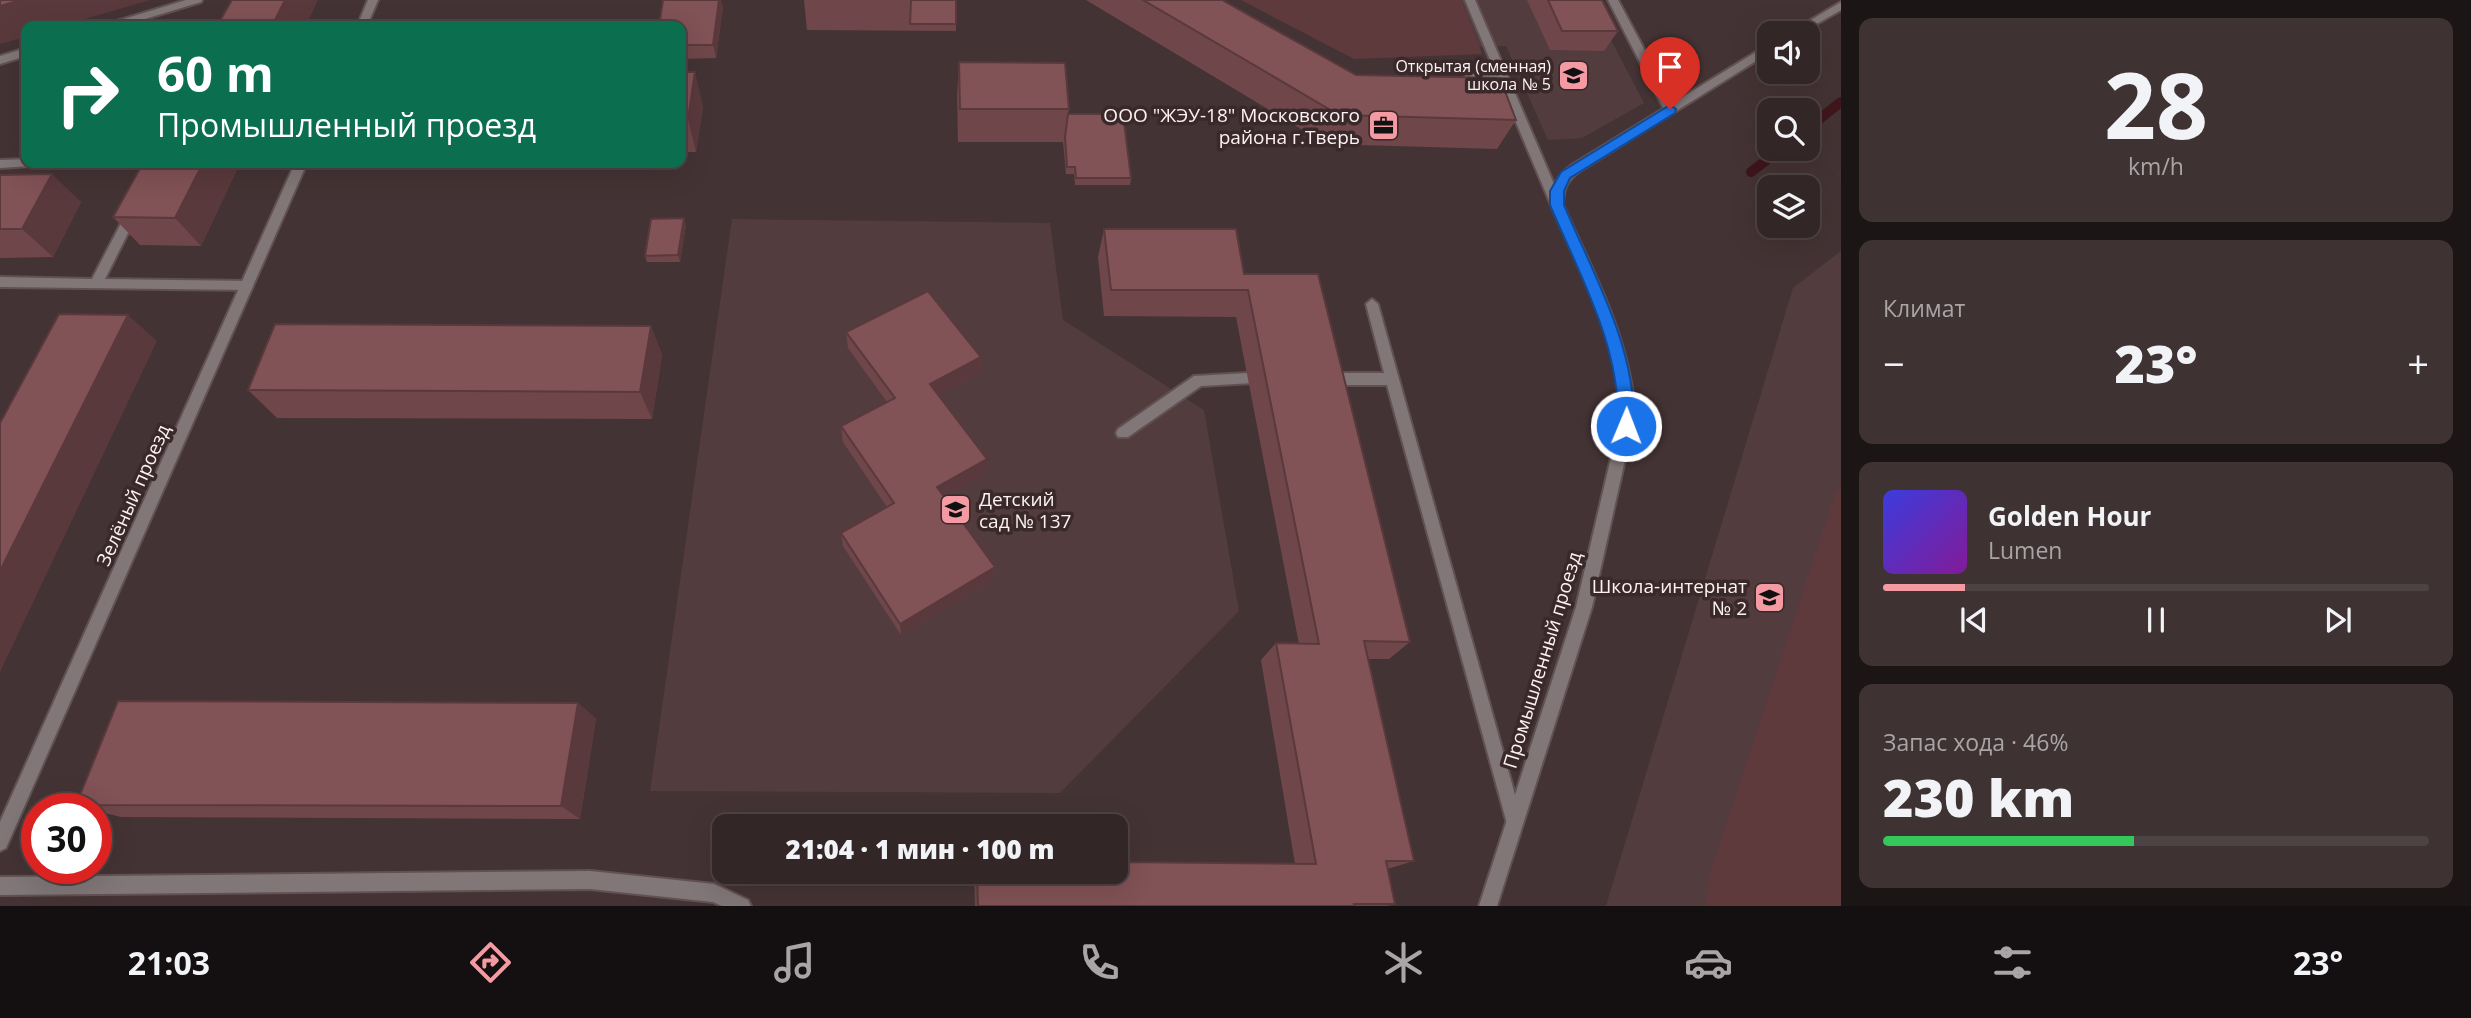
<!DOCTYPE html>
<html lang="ru">
<meta charset="utf-8">
<style>
body{margin:0;font-family:"Open Sans",sans-serif;background:#3e3233;color:#f1f3f6;height:100vh;display:flex;flex-direction:column;font-size:26px;white-space:nowrap}
*{box-sizing:border-box;margin:0}
p{font-size:23px;color:#a9a5a7}
.icon{flex:none;width:38px;height:38px;fill:none;stroke:currentColor;stroke-width:2;stroke-linecap:round;stroke-linejoin:round}
.map{position:relative;flex:1;overflow:hidden}
.details{display:flex;flex-direction:column;gap:18px;padding:18px;background:#1c1515;width:630px}
.details>*{flex:none}
.top-card{position:absolute;left:21px;top:21px;width:665px;height:147px;border-radius:14px;box-shadow:0 7px 28px #0002,0 0 0 2px #4e4344;background:#0b6e4f;color:#fff;overflow:hidden}
.buttons{position:absolute;left:1757px;top:21px;display:grid;gap:14px}
.buttons a{display:grid;place-items:center;width:63px;height:63px;border-radius:14px;background:#332627;box-shadow:0 7px 28px #0002,0 0 0 2px #4e4344;font-size:35px}
.speed{position:absolute;left:21px;top:793px;display:flex;gap:14px;font-size:35px;font-weight:700;text-align:center}
.speed>*{display:grid;place-content:center;width:91px;height:91px;border-radius:50%;background:#332627;box-shadow:0 7px 28px #0002,0 0 0 2px #4e4344;line-height:1}
.speed .limit{border:10px solid #d22;background:#fff;color:#111}
.pin{position:absolute;display:grid;place-items:center;width:60px;height:60px;color:#fff;margin:-72px -30px;border-radius:50% 50% 50% 0;rotate:-45deg;box-shadow:0 0 7px #0007}
.pin .icon{rotate:45deg}
.me{position:absolute;width:77px;margin:-38px;rotate:1deg;stroke-linejoin:round;filter:drop-shadow(0 0 5px #0008)}
.turn{display:flex;align-items:center;gap:24px;height:147px;padding:0 21px;font-size:32px}
.turn .icon{width:91px;height:91px;stroke-width:2.5}
.turn b{display:block;font-size:49px;line-height:60px}
.big{font-size:52px;font-weight:800;line-height:1.1}
.details .tile{flex:1;display:flex;flex-direction:column;justify-content:center;gap:10px;min-width:0;padding:0 24px;border-radius:14px;background:#3e3233}
.details .dial{align-items:center;gap:0}
.dial b{font-size:91px;line-height:1}
.song{display:flex;align-items:center;gap:21px}
.cover{width:84px;height:84px;border-radius:10px;background:linear-gradient(135deg,hsl(240 70% 55%),hsl(290 70% 35%))}
.played{height:7px;border-radius:4px;background:linear-gradient(90deg,#f49aa3 15%,#4e4344 15%)}
.keys{display:flex;justify-content:space-around;direction:ltr}
.heat{display:flex;justify-content:space-between;align-items:center;font-size:38px;direction:ltr}
.charge{height:10px;border-radius:5px;background:linear-gradient(90deg,#34c759 46%,#4e4344 0)}
.trip{position:absolute;left:712px;top:814px;width:416px;height:70px;border-radius:14px;background:#332627;box-shadow:0 7px 28px #0002,0 0 0 2px #4e4344;font-weight:800;line-height:70px;text-align:center}
.menu{display:flex;height:112px;justify-content:space-around;align-items:center;background:#140f10;color:#a9a5a7}
.menu .icon{width:49px;height:49px}
.menu .current{color:#f49aa3}
.menu b{font-size:32px;color:#f1f3f6}
main{display:flex;flex:1;min-height:0}
.map>svg:first-child{display:block}
.built{fill:#533c3e}
.green{fill:#5e3a3d}
.lines{fill:none;stroke-linecap:round;stroke-linejoin:round}
.stream{stroke:#3e161c;stroke-width:10}
.lane-casing{stroke:#625152;stroke-width:4}
.street-casing{stroke:#625152;stroke-width:4}
.lane{fill:#817778;fill-rule:evenodd}
.street{fill:#817778;fill-rule:evenodd}
.wall{fill:#6f474a}
.shaded-wall{fill:#5a393c}
.building{fill:#815256;stroke:#5a393c;stroke-width:2}
.route{fill:#1a73e8;stroke:#114b97;stroke-width:2}
.labels{text-anchor:middle;dominant-baseline:central;stroke-width:7;stroke-linejoin:round;paint-order:stroke}
.far-poi-label{font-size:16px;fill:#fdf1f1;stroke:#39292a;text-anchor:end}
.poi-label{font-size:19px;fill:#fdf1f1;stroke:#39292a;text-anchor:end}
.street-label{font-size:19px;fill:#fdf1f1;stroke:#39292a}
</style>
<main>
<div class="map">
<svg width="1841" height="906" viewBox="0 0 1841 906">
<rect width="100%" height="100%" fill="#443334"/>
<!-- built -->
<path class="built" d="M1454 0H1590L1644 103 1582 138 1548 140 1506 46 1474 47Z
M732 219 1050 223 1063 320 1204 410 1239 611 1060 793 650 791Z
M1841 251V906H1606L1793 288Z"/>
<!-- green -->
<path class="green" d="M1241 0H1461L1482 54 1354 59Z
M1841 486V906H1706L1709 877 1835 494Z"/>
<g class="lines">
<!-- stream -->
<path class="stream" d="M1808 128 1841 102
M1751 172 1781 149"/>
<defs>
<path id="lane" d="M186 0H202L201 2 122 26H106L107 24Z
M1465 0H1475L1563 205 1561 208H1553L1551 205 1499 82H1468L1463 78 1468 74H1496Z
M1608 0H1618L1676 109 1674 112H1666L1664 109Z
M26 48V56L0 64V56Z
M26 159V163H32L30 166 0 168V160Z
M133 207 139 211 105 279 247 281 251 282 253 286 251 290 0 287V277L92 279 129 208Z
M1372 299 1378 304 1522 820 1520 826 1514 828 1508 826 1506 820 1387 385H1328L1323 383 1321 379 1323 375 1328 373H1384L1366 304Z
M1248 373 1253 375 1255 379 1253 383 1201 386 1128 437H1118L1116 433 1118 429 1194 376Z
M590 871 714 884 748 900 751 906H722L713 902 590 889 0 895V877Z"/>
<path id="street" d="M368 0H378L367 26H357Z
M1841 2V10L1801 33H1789Z
M1769 44V53L1580 171C1567 180 1563 189 1563 205 1594 274 1630 338 1635 415L1592 607 1497 906H1479L1576 607 1621 415C1617 339 1581 274 1551 205 1552 187 1557 175 1572 165Z
M295 163H307L6 848 0 851V822Z"/>
</defs>
<!-- lane casing -->
<use href="#lane" class="lane-casing"/>
<!-- street casing -->
<use href="#street" class="street-casing"/>
<!-- lane -->
<use href="#lane" class="lane"/>
<!-- street -->
<use href="#street" class="street"/>
</g>
<!-- wall -->
<path class="wall" d="M804 0H956V31L807 30Z
M1086 0H1222L1356 75 1516 120 1497 149 1326 144Z
M1527 0H1602L1618 31 1604 51 1550 50Z
M723 6 716 58 681 59V26Z
M959 62 1069 109 1068 114 1131 178 1130 185H1075L1074 174H1066L1063 142H958L957 96Z
M681 72 703 106 696 152H681Z
M143 163H240L201 246 140 245 113 217Z
M0 175 81 202 53 257 0 258Z
M686 225 680 262H647L645 256Z
M1104 229 1244 274 1410 642 1389 659H1368L1414 861 1387 869 1395 904 1387 906H975L974 872H1116L1295 864 1261 660 1276 643 1299 644 1236 317 1104 316 1098 257Z
M651 326 662 355 652 419 277 418 248 390Z
M846 332 981 357 980 373 938 395 985 474 944 497 995 567 993 580 901 635 843 546 841 533 887 507 843 442 841 426 887 402 848 348Z
M578 703 596 719 580 819 121 817 96 811V808H88L76 805Z"/>
<!-- shaded-wall -->
<path class="shaded-wall" d="M21 0H150L61 26H26V37L0 44V6Z
M285 0H318L306 26H272Z
M719 0H721L723 6 716 58 713 45Z
M695 72 703 106 696 152 688 119Z
M203 163H240L201 246 175 218Z
M52 174 81 202 53 257 22 229Z
M684 218 686 225 680 262 678 255Z
M128 315 157 341 0 672V571Z
M651 326 662 355 652 419 640 392Z
M981 357 980 373 929 400 930 384Z
M987 459 985 474 936 502 937 487Z
M995 567 993 580 901 635 900 624Z
M578 703 596 719 580 819 561 806Z"/>
<!-- building -->
<path class="building" d="M0 0H21L0 6Z
M232 0H285L272 26H217Z
M663 0H719L713 45H681V26H659Z
M911 0H956V24H910Z
M1143 0H1222L1356 75 1500 78 1516 120 1339 115Z
M1548 0H1602L1618 31H1562Z
M959 62 1065 63 1069 109H960Z
M681 72H695L688 119H681Z
M1068 114H1123L1131 178H1076L1075 167H1067L1065 137Z
M143 163H203L175 218 113 217Z
M52 174 22 229H0V175Z
M684 218 678 255 645 256 651 219Z
M1104 229H1236L1244 274H1318L1410 642 1364 641 1414 861H1386L1395 904H1354L1355 906H978L977 872H1116V862L1316 864 1276 643 1319 644 1248 290H1111Z
M928 291 981 357 930 384 987 459 937 487 995 567 900 624 841 533 894 503 841 426 895 398 846 332Z
M59 314 128 315 0 571V423Z
M275 324 651 326 640 392 248 390Z
M118 701 578 703 561 806 76 805Z"/>
<!-- route -->
<path class="route" d="M1670 105 1676 109 1675 113 1570 178 1564 191V205C1594 276 1636 347 1634 426L1626 432 1618 426C1621 347 1580 276 1550 205V191L1561 172Z"/>
<!-- icons -->
<defs>
<symbol id="school-square" viewBox="-11 -11 22 22"><rect x="-9" y="-9" width="18" height="18" rx="4" fill="#f49aa3" stroke="#39292a"/><path d="M0-5L7-2L0 1L-7-2ZM-4 1L0 2.5L4 1V4Q0 6-4 4Z" fill="#111"/></symbol>
<symbol id="office-square" viewBox="-11 -11 22 22"><rect x="-9" y="-9" width="18" height="18" rx="4" fill="#f49aa3" stroke="#39292a"/><path d="M-6-3h4V-5.5h4V-3h4V5H-6ZM-1-4.5V-3h2v-1.5ZM-6 0V1H6V0Z" fill="#111"/></symbol>
</defs>
<g fill-rule="evenodd">
<use href="#school-square" x="1556" y="58" width="35" height="35"/>
<use href="#office-square" x="1366" y="108" width="35" height="35"/>
<use href="#school-square" x="938" y="492" width="35" height="35"/>
<use href="#school-square" x="1752" y="580" width="35" height="35"/>
</g>
<g class="labels">
<!-- far-poi labels -->
<g class="far-poi-label">
<text x="1551" y="66">Открытая (сменная)<tspan x="1551" dy="18">школа № 5</tspan></text>
</g>
<!-- poi labels -->
<g class="poi-label">
<text x="1360" y="115">ООО "ЖЭУ-18" Московского<tspan x="1360" dy="22">района г.Тверь</tspan></text>
<text x="979" y="499" text-anchor="start">Детский<tspan x="979" dy="22">сад № 137</tspan></text>
<text x="1747" y="586">Школа-интернат<tspan x="1747" dy="22">№ 2</tspan></text>
</g>
<!-- street labels -->
<g class="street-label">
<text transform="translate(133 495) rotate(-66)">Зелёный проезд</text>
<text transform="translate(1542 660) rotate(-73)">Промышленный проезд</text>
</g>
</g>
</svg>
<div class="buttons">
<a><svg class="icon" aria-label="sound" viewBox="0 0 24 24"><path d="M4 9h4l5-4v14l-5-4H4zM17 9q2 3 0 6"/></svg></a>
<a><svg class="icon" aria-label="search" viewBox="0 0 24 24"><circle cx="10" cy="10" r="6"/><path d="M15 15l6 6"/></svg></a>
<a><svg class="icon" aria-label="layers" viewBox="0 0 24 24"><path d="M12 4l9 5-9 5-9-5zM3 14l9 5 9-5"/></svg></a>
</div>
<div class="speed"><div class="limit">30</div></div>
<div class="pin" style="left:1670px;top:109px;background:#d93025"><svg class="icon" aria-label="arrive" viewBox="0 0 24 24"><path d="M6 21V4h12l-3 4 3 4H6"/></svg></div>
<svg class="me" style="left:1626px;top:426px" viewBox="-20 -20 40 40"><circle r="17" fill="#1a73e8" stroke="#fff" stroke-width="3"/><path d="M0-11L8 9 0 5-8 9z" fill="#fff"/></svg>
<div class="trip">21:04 · 1 мин · 100 m</div>
<div class="top-card">
<div class="turn"><svg class="icon" aria-label="right" viewBox="0 0 24 24"><path d="M7 20v-9h11M14 6l5 5-5 5"/></svg><div><b>60 m</b>Промышленный проезд</div></div>
</div>
</div>
<section class="details">
<div class="tile dial"><b>28</b><p>km/h</p></div>
<div class="tile"><p>Климат</p>
<div class="heat"><a>−</a><b class="big">23°</b><a>+</a></div>
</div>
<div class="tile">
<div class="song"><i class="cover"></i><div><b>Golden Hour</b><p>Lumen</p></div></div>
<div class="played"></div>
<div class="keys"><svg class="icon" aria-label="previous" viewBox="0 0 24 24"><path d="M18 5L8 12l10 7zM5 5v14"/></svg><svg class="icon" aria-label="pause" viewBox="0 0 24 24"><path d="M8 5v14M16 5v14"/></svg><svg class="icon" aria-label="next" viewBox="0 0 24 24"><path d="M6 5l10 7-10 7zM19 5v14"/></svg></div>
</div>
<div class="tile"><p>Запас хода · 46%</p><b class="big">230 km</b><div class="charge"></div></div>
</section>
</main>
<nav class="menu">
<b>21:03</b>
<svg class="icon current" aria-label="directions" viewBox="0 0 24 24"><path d="M12 3l9 9-9 9-9-9zM9 14v-3h6M13 9l2 2-2 2"/></svg>
<svg class="icon" aria-label="music" viewBox="0 0 24 24"><path d="M9 18V5l10-2v13"/><circle cx="6" cy="18" r="3"/><circle cx="16" cy="16" r="3"/></svg>
<svg class="icon" aria-label="phone" viewBox="0 0 24 24"><path d="M5 4h4l2 5-3 2q2 4 5 5l2-3 5 2v4C11 20 4 13 5 4z"/></svg>
<svg class="icon" aria-label="climate" viewBox="0 0 24 24"><path d="M12 3v18M4 7l16 10M4 17L20 7"/></svg>
<svg class="icon" aria-label="car" viewBox="0 0 24 24"><path d="M5 17H2v-5l4-1 3-4h7l3 4 3 1v5h-3M9 17h6M6 11h13"/><circle cx="7" cy="17" r="2"/><circle cx="17" cy="17" r="2"/></svg>
<svg class="icon" aria-label="filters" viewBox="0 0 24 24"><path d="M4 7h16M4 17h16"/><circle cx="9" cy="7" r="2"/><circle cx="15" cy="17" r="2"/></svg>
<b>23°</b>
</nav>
